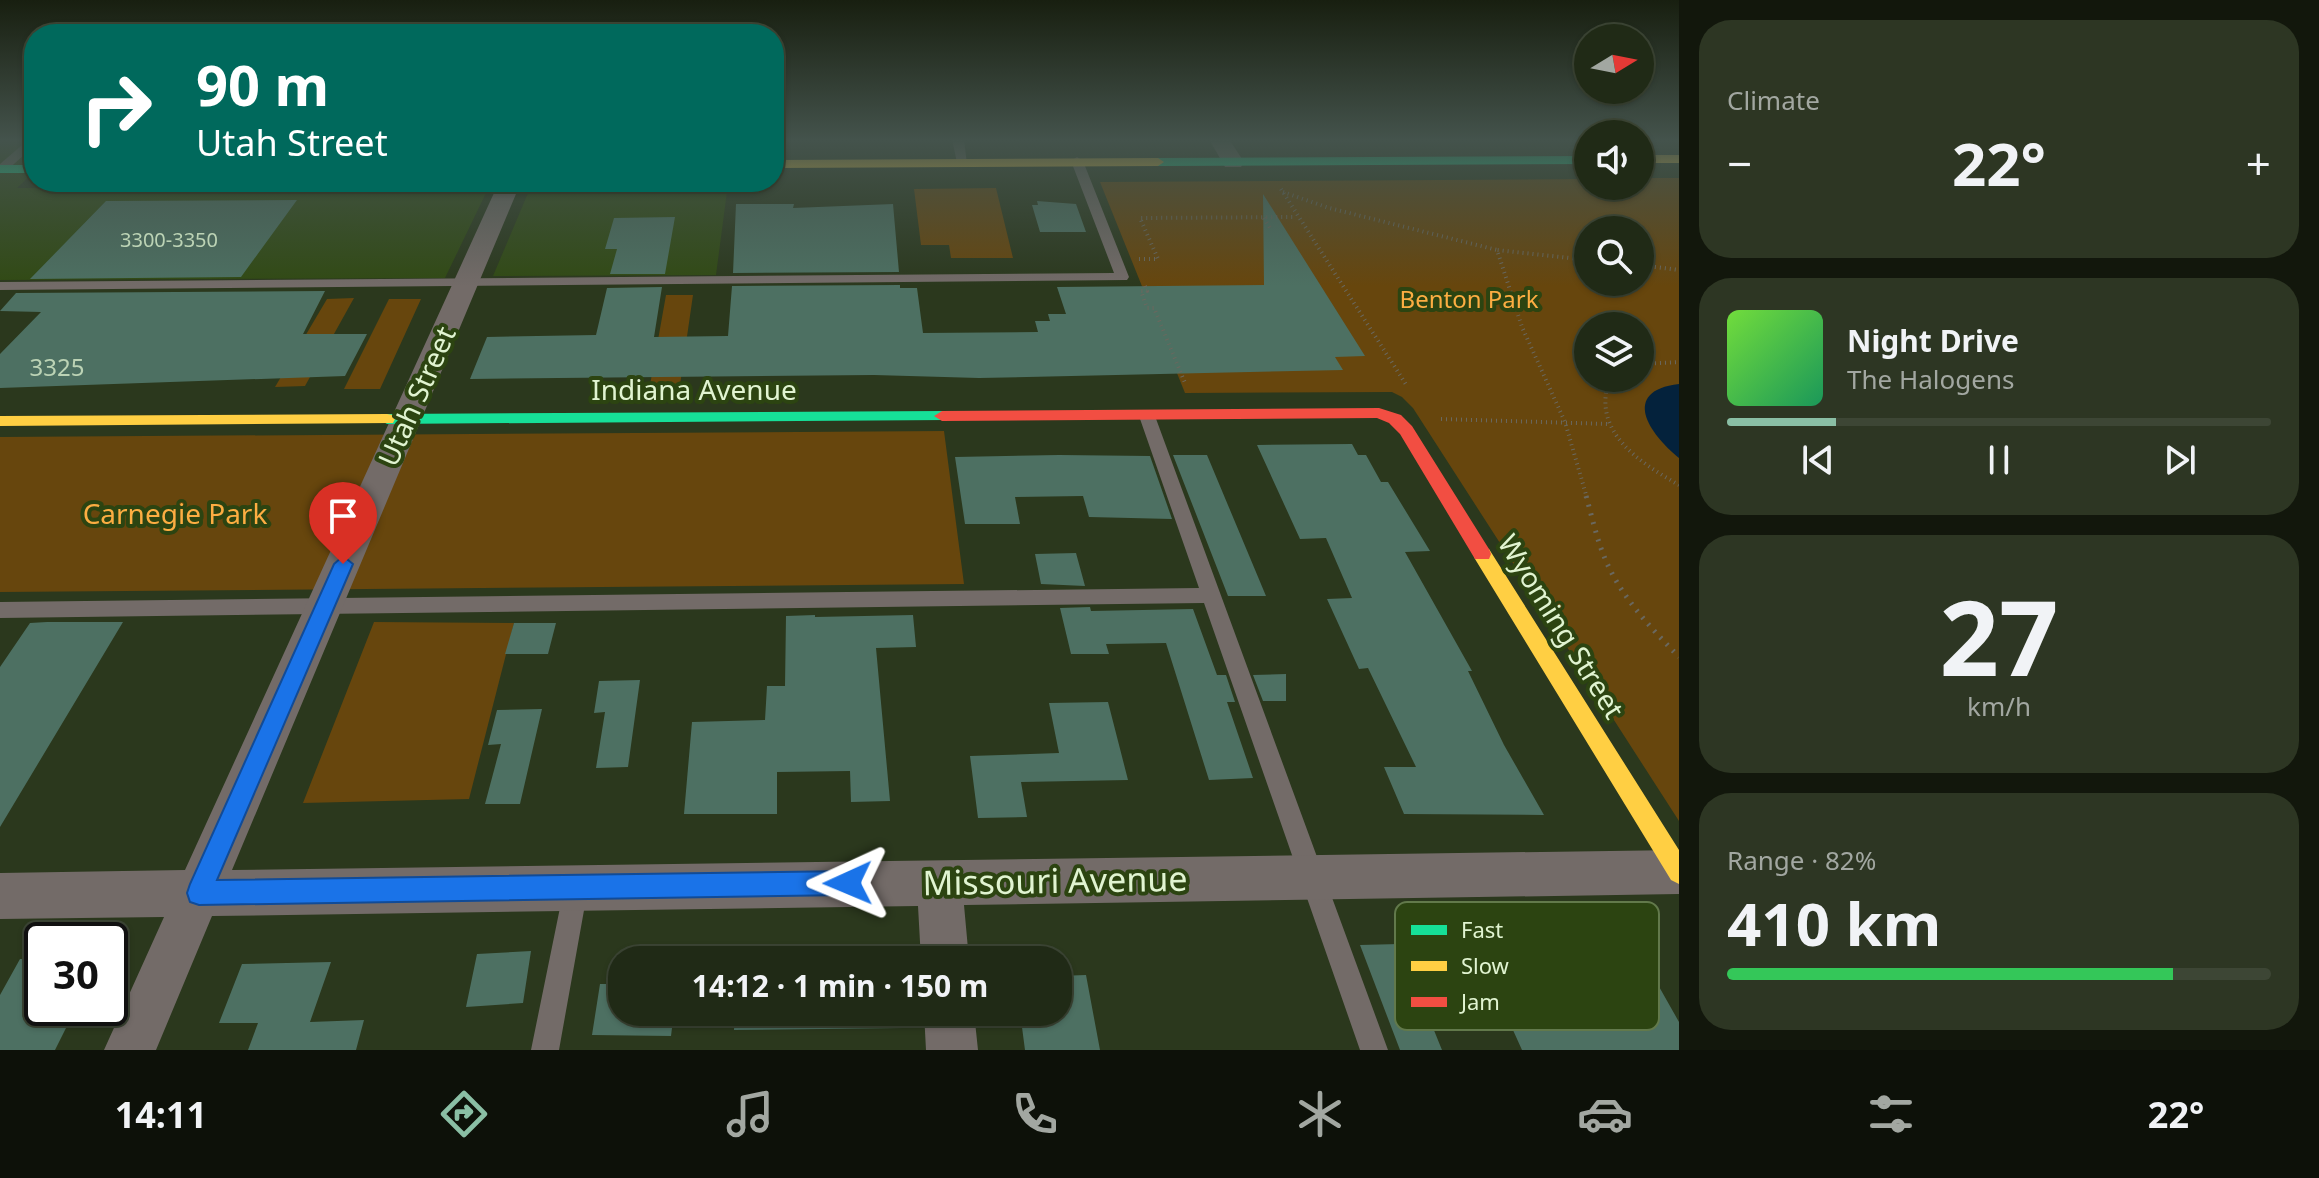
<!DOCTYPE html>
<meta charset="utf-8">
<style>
body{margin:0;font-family:"Noto Sans",sans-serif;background:#2d3623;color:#f1f3f6;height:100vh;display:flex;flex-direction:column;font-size:30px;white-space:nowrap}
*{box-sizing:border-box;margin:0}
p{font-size:26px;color:#a2a7a1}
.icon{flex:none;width:44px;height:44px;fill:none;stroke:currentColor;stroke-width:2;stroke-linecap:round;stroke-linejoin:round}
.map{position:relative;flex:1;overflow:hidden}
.drawer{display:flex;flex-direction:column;gap:20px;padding:20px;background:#12170c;width:640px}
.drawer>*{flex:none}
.hud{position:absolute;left:24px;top:24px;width:760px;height:168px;border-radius:32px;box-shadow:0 2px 6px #0004,0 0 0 2px #3d4635;background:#00695c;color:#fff;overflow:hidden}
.needle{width:52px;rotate:80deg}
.tools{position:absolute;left:1574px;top:24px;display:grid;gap:16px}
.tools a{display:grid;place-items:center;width:80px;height:80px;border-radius:50%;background:#202a16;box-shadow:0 2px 6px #0004,0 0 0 2px #3d4635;font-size:40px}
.speed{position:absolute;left:24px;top:922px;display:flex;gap:16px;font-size:40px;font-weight:700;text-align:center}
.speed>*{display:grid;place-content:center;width:104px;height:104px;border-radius:50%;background:#202a16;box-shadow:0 2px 6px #0004,0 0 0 2px #3d4635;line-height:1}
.speed .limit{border:4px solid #111;border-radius:12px;background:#fff;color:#111}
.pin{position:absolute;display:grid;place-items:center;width:68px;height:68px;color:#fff;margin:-82px -34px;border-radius:50% 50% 50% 0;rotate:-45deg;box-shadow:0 0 8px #0007}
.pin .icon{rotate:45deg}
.me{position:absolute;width:88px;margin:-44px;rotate:269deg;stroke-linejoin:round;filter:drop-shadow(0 0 6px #0008)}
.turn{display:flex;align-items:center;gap:28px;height:168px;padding:0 40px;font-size:36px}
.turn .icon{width:104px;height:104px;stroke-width:2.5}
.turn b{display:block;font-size:56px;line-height:68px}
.big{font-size:60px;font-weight:700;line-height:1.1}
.drawer .widget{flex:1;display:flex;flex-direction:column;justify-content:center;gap:12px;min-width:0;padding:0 28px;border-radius:32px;background:#2d3623}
.drawer .dial{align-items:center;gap:0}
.dial b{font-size:104px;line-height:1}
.song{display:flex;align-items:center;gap:24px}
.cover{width:96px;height:96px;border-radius:12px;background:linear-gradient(135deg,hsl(100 70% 55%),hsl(150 70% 35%))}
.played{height:8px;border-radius:4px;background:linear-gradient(90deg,#8abfa5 20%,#3d4635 20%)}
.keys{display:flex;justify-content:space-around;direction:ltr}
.heat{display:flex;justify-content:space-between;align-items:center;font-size:44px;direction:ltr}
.charge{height:12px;border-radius:6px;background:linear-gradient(90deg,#34c759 82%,#3d4635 0)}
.trip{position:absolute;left:608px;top:946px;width:464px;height:80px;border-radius:32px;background:#202a16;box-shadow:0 2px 6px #0004,0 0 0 2px #3d4635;font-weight:700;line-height:80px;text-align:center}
.tabs{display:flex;height:128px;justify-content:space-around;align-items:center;background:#0d1109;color:#a2a7a1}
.tabs .icon{width:56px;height:56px}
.tabs .current{color:#8abfa5}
.tabs b{font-size:36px;color:#f1f3f6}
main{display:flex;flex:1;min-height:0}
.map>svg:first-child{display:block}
.built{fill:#314a14}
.green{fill:#67460d;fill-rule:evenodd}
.water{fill:#04223c}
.building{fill:#4d7062}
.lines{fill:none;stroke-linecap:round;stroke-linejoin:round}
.path-far1{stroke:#6a685f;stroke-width:4;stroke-dasharray:1 4;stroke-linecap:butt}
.path{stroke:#6a685f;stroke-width:5;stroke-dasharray:2 7;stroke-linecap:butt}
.lane{fill:#736b68;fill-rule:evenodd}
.street{fill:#736b68;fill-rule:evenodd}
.fast{fill:#16e098;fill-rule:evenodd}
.slow{fill:#ffcf43;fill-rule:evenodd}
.jam{fill:#f24e42;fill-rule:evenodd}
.route{fill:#1a73e8;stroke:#114b97;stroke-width:2}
.labels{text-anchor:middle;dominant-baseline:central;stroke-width:8;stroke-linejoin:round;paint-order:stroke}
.far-number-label{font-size:20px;fill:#bcd3b5}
.far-park-label{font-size:24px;fill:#fcad42;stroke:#2c4411}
.number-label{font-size:24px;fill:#bcd3b5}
.street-label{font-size:28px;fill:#e1f4d1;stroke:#2c4411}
.park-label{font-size:28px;fill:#fcad42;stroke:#2c4411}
.near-street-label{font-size:34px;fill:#e1f4d1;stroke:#2c4411}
.key{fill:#2c4411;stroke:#62794b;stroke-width:2}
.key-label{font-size:22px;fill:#e1f4d1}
</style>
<main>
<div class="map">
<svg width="1679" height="1050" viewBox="0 0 1679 1050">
<rect width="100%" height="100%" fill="#2b381d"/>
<!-- built -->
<path class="built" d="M0 139H34V172L17 188 479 186 485 188 486 193 445 278 0 280Z
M728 184 716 275 493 276 528 193 534 187Z"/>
<!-- green -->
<path class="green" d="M1640 178H1679V821L1413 408 1402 397 1392 392 1185 393 1100 182 1588 179V186H1640ZM1588 230H1640V282H1588ZM1588 326H1640V378H1588Z
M996 188 1013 258H951L949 245H921L914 189Z
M666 295H693L680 385H650Z
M354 298 305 386 275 387 327 299Z
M389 299H421L380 389H344Z
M944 431 964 584 0 592V437Z
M374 622 514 623 469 799 303 803Z"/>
<!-- water -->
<path class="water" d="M1679 384V458C1649 434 1620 391 1679 384Z"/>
<!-- building -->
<path class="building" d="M1263 194 1365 356 1335 357 1343 370 979 378 874 375 470 379 487 337 596 335 607 288 662 287 654 337 728 336 732 286 900 285V288H917L923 333 1038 332 1035 321H1050L1048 314H1066L1057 287 1264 285Z
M297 200 241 277 30 279 106 201Z
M1037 201 1076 204 1086 232H1040L1032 205H1038Z
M736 204H794L793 208 893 204 899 272 733 273Z
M675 217 665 274H610L617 249H605L614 218Z
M325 291 303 334H367L345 376 0 388V354L41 312 0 311 16 293Z
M1352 444 1358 455H1366L1381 482H1388L1430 551 1405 552 1472 671H1468L1504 745 1544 815 1404 814 1384 767H1416L1368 668 1359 669 1327 599 1352 598 1326 538 1300 539 1257 445Z
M1059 455 1150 456 1172 519 1089 517 1083 496 1015 497 1020 524H965L955 457Z
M1173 455H1207L1266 596H1228Z
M1076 553 1085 586 1041 584 1035 554Z
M1090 607 1091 611 1193 609 1217 675H1226L1235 702H1227L1253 778 1209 780 1166 643 1106 644 1109 654H1071L1060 608Z
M815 615V617L913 615 916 647 876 648 890 801 851 802 850 771 777 772V814H684L692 722 765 720 767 686H785L786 616Z
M47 622H123L0 827V667L30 623Z
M514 623H556L548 654H505Z
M1286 674V701H1263L1253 675Z
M640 680 628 767 596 768 605 712 594 713 599 681Z
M1108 702 1128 780 1021 782 1027 817 978 818 970 756 1059 753 1049 703Z
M542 709 520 804H485L501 744 488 745 497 710Z
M1399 944 1442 1050H1400L1360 945Z
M897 948 898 960H738V951Z
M531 951 523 1003 466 1007 477 954Z
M1640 953 1679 1022V1050H1522L1480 957Z
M20 959H42V1008H76L55 1050H0V995Z
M331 962 310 1022 364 1020 356 1050H248L258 1023H219L242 964Z
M1086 975 1100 1050H1025L1020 1012H1058V976Z
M600 984H622V1012H674L671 1036 592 1035Z
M735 1012H902L903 1028 734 1030Z"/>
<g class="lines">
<!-- path-far1 -->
<path class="path-far1" d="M1281 189 1407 386
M1283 192 1329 208 1497 250
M1264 218 1270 228
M1139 259H1158L1140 218 1296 217
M1640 265 1679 270
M1145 286 1147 291H1141L1147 308H1154L1185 383
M1640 364 1679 362
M1610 378C1590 431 1639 462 1679 485
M1441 419 1608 424
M1587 498 1565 422 1522 327 1497 250 1588 260"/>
<!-- path -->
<path class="path" d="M1586 496C1592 516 1596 537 1604 556 1619 595 1651 628 1679 657"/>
<!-- lane -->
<path class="lane" d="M29 139H34V146L5 172H0V164Z
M952 139H964L967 165 957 163Z
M1077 157 1083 161 1129 277 1127 280 0 290V282L1114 273 1071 161Z
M1147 411 1155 416 1388 1050H1360L1204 603 0 618V602L1199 588 1139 416Z
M576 876 585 879 588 888 559 1050H531L564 888 567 879Z"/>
<!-- street -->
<path class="street" d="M1209 139H1229L1244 162 1241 167H1225Z
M499 182H521L232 870 1679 850V894L964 905 969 960H921L918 906 212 916 156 1050H104L164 917 0 919V873L185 870Z
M924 1012H974L978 1050H926Z"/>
<!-- fast -->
<path class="fast" d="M1588 156V164L1158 166 1152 162 1158 158Z
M0 165H34V173H0Z
M942 411 950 416 948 420 387 424 379 419 387 414Z"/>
<!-- slow -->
<path class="slow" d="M1640 155H1679V163H1640Z
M774 160 1158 158 1164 162 1158 166 774 168Z
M387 414 393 415 395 419 393 423 0 426V416Z
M1482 547 1489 549 1679 850V884L1671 880 1475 559 1473 554 1475 549Z"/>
<!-- jam -->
<path class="jam" d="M1379 408 1401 415 1412 426 1489 549 1491 554 1489 559H1475L1400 434 1389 423 1377 418 942 421 934 416 942 411Z"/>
</g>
<!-- sky -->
<linearGradient id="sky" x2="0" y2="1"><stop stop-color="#181f10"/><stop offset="0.49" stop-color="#44534c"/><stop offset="1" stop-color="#44534c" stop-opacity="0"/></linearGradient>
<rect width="1679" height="286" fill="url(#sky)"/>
<!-- route -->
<path class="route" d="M343 556 353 564 217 880 848 871 857 875 860 883 857 892 848 895 199 905 190 902 187 893 190 884 334 564Z"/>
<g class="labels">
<!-- far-number labels -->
<g class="far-number-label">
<text x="169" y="239">3300-3350</text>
</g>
<!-- far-park labels -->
<g class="far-park-label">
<text x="1469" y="298">Benton Park</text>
</g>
<!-- number labels -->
<g class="number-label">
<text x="57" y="366">3325</text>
</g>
<!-- street labels -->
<g class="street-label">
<text x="694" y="389">Indiana Avenue</text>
<text transform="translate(416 396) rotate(-66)">Utah Street</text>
<text transform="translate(1562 626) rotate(58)">Wyoming Street</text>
</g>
<!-- park labels -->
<g class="park-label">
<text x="175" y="513">Carnegie Park</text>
</g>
<!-- near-street labels -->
<g class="near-street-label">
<text transform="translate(1055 880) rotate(-1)">Missouri Avenue</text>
</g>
</g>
<!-- legend -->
<rect x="1395" y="902" width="264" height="128" rx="12" class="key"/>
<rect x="1411" y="925" width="36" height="10" fill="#16e098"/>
<rect x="1411" y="961" width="36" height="10" fill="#ffcf43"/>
<rect x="1411" y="997" width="36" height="10" fill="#f24e42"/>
<g class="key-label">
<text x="1461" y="938">Fast</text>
<text x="1461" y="974">Slow</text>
<text x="1461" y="1010">Jam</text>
</g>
</svg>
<div class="tools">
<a><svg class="needle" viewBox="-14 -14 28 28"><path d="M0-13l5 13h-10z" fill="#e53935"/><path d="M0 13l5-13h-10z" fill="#a2a7a1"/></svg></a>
<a><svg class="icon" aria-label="sound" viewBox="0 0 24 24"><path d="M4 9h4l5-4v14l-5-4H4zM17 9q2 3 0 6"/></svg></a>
<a><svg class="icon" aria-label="search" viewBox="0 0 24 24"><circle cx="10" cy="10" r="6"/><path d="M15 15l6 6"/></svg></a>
<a><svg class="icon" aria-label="layers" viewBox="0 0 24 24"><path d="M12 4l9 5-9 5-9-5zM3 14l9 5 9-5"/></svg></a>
</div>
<div class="speed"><div class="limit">30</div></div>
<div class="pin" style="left:343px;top:564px;background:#d93025"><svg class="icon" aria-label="arrive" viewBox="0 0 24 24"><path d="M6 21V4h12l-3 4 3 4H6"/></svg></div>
<svg class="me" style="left:848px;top:883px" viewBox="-20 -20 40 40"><path d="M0-17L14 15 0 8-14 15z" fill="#1a73e8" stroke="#fff" stroke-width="4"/></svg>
<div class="trip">14:12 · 1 min · 150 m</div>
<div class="hud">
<div class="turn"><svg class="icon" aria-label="right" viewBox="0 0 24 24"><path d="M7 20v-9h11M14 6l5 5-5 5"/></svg><div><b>90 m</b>Utah Street</div></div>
</div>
</div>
<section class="drawer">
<div class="widget"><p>Climate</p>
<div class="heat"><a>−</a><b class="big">22°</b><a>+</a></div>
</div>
<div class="widget">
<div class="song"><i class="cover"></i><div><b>Night Drive</b><p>The Halogens</p></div></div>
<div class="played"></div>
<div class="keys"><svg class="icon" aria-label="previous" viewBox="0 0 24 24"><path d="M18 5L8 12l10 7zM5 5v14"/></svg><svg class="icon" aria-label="pause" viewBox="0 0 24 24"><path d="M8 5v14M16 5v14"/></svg><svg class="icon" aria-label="next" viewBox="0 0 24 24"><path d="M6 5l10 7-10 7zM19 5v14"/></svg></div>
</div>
<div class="widget dial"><b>27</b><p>km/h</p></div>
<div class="widget"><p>Range · 82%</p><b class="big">410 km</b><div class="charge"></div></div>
</section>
</main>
<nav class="tabs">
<b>14:11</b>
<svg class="icon current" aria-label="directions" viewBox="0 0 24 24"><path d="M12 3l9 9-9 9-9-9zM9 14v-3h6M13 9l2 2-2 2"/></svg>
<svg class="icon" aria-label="music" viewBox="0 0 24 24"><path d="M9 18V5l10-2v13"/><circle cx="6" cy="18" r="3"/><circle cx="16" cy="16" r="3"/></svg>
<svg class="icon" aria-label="phone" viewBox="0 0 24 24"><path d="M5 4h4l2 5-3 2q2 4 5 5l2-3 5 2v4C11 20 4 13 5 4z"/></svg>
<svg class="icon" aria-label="climate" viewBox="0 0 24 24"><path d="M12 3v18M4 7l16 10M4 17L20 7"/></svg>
<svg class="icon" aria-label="car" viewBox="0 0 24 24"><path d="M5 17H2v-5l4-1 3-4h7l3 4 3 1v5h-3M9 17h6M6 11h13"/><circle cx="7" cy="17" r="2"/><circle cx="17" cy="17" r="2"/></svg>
<svg class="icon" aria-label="filters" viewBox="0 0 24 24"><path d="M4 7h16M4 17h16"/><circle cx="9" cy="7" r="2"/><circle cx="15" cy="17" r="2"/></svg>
<b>22°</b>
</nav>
